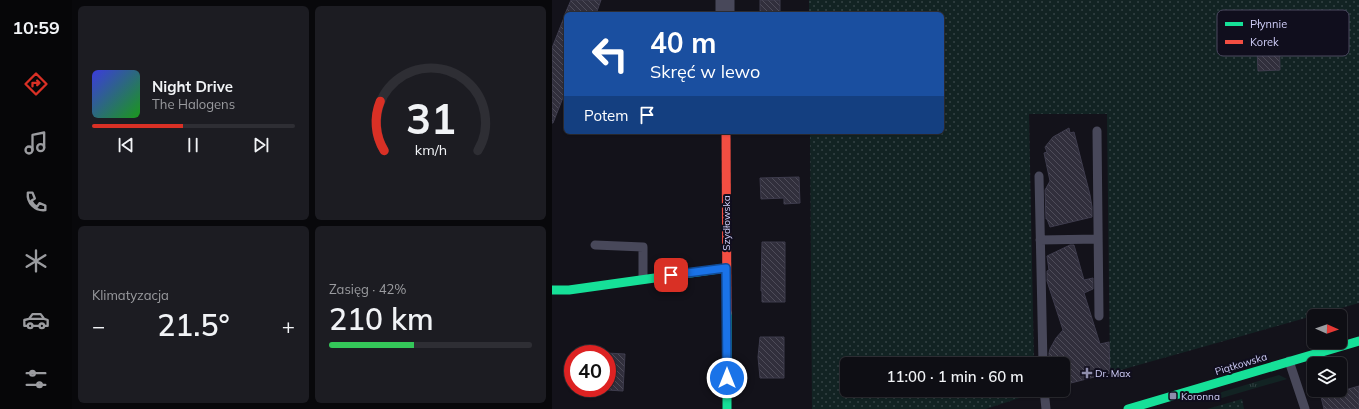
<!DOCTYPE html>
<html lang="pl">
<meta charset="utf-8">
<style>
body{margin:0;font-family:Mulish,sans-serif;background:#1c1c22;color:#f1f3f6;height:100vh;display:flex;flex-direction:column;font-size:15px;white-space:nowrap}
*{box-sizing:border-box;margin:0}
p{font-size:13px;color:#9b9ca0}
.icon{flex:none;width:22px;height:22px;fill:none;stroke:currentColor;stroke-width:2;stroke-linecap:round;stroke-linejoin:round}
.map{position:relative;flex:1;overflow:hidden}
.sheet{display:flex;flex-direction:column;gap:6px;padding:6px;background:#08080b;width:480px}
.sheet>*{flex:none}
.hud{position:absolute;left:12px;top:12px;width:380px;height:122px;border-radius:6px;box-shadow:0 1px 3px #0004,0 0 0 1px #2e2e34;background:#1a4fa0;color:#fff;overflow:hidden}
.needle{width:26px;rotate:92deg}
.fabs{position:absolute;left:755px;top:309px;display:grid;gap:8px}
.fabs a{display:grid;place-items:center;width:40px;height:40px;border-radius:6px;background:#0e0e14;box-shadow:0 1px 3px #0004,0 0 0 1px #2e2e34;font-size:20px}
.speed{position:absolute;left:12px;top:345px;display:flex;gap:8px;font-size:20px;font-weight:700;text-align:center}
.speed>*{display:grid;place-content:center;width:52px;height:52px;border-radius:50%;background:#0e0e14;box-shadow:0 1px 3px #0004,0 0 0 1px #2e2e34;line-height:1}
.speed .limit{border:6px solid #d22;background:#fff;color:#111}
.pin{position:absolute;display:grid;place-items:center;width:34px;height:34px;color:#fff;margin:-17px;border-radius:8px;box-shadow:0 2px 6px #0006}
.me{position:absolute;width:44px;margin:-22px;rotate:0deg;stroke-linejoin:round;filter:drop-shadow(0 0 3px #0008)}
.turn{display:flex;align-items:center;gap:14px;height:84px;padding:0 20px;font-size:18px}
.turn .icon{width:52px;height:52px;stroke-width:2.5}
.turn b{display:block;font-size:28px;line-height:34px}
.then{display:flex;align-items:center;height:38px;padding:0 20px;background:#0003;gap:8px;font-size:15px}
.big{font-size:30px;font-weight:600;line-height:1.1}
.sheet .card{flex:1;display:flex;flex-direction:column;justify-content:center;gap:6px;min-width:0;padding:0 14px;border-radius:6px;background:#1c1c22}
.sheet .dial{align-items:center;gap:0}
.dial svg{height:104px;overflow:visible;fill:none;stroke:#2e2e34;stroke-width:7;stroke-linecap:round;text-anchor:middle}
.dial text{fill:#f1f3f6;stroke:none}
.song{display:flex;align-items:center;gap:12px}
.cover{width:48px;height:48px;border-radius:6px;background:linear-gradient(135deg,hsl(240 70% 55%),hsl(120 70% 35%))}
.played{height:4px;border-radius:2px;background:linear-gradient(90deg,#d93025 45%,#2e2e34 45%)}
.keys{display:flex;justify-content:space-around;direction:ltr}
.heat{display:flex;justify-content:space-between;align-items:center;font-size:22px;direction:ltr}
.charge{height:6px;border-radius:3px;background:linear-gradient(90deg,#34c759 42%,#2e2e34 0)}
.sheet .tiles{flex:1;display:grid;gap:6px;grid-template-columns:repeat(2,1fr)}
.trip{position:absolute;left:288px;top:357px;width:230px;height:40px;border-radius:6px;background:#0e0e14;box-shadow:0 1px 3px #0004,0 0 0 1px #2e2e34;font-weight:600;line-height:40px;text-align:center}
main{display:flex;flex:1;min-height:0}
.tabs{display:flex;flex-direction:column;width:72px;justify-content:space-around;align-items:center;background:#060608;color:#9b9ca0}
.tabs .icon{width:28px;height:28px}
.tabs .selected{color:#d93025}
.tabs b{font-size:18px;color:#f1f3f6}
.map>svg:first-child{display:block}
.grass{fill:url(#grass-tufts)}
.garden{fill:url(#garden-dots)}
.building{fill:url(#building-back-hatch);stroke:#3e3c4d}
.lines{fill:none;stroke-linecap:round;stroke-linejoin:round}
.lane{stroke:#48485a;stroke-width:9}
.street{stroke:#48485a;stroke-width:19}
.fast{stroke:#16e098;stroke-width:9}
.jam{stroke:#f24e42;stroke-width:9}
.route-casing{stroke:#114b97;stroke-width:10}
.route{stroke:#1a73e8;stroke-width:7}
.poi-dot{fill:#8e8dac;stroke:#100e1d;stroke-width:1.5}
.labels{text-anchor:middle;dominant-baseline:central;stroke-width:4;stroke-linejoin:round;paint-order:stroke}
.street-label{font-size:10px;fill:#d1cffa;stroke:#100e1d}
.poi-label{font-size:10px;fill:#d1cffa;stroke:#100e1d;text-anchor:start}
.key{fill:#100e1d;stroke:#4a485f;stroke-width:1}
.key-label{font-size:11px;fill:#d1cffa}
</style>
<main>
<nav class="tabs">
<b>10:59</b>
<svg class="icon selected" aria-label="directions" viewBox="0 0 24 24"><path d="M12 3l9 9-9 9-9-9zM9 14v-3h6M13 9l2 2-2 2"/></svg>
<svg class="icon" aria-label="music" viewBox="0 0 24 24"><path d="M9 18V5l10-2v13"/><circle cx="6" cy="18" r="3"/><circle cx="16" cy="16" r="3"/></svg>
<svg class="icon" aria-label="phone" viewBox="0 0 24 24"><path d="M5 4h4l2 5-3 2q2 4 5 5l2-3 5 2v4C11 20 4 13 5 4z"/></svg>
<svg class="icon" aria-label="climate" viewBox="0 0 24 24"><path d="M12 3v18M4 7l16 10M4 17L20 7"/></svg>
<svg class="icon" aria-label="car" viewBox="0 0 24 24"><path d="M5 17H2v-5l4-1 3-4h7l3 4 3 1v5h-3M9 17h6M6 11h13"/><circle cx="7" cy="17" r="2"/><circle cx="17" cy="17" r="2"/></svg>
<svg class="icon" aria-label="filters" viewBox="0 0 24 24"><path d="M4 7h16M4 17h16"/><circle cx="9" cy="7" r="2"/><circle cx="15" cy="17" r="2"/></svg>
</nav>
<section class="sheet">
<div class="tiles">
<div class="card">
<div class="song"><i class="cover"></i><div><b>Night Drive</b><p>The Halogens</p></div></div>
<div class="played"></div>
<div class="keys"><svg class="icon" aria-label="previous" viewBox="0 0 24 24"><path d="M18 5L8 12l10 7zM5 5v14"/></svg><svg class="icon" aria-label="pause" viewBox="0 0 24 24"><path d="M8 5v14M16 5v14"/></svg><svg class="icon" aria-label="next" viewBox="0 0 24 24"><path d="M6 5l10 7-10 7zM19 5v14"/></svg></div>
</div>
<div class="card dial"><svg viewBox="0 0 100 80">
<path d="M14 69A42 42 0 1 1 86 69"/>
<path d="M14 69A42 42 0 0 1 11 31" stroke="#d93025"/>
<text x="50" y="56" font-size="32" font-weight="700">31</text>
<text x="50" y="72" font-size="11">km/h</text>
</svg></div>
<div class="card"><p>Klimatyzacja</p>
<div class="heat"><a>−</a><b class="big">21.5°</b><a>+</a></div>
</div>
<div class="card"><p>Zasięg · 42%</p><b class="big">210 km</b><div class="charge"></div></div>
</div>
</section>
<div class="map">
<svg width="807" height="409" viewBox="0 0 807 409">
<defs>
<pattern id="grass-tufts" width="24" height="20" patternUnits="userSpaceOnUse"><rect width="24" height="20" fill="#122323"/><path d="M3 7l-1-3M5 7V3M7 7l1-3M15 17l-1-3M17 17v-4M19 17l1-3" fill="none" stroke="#334244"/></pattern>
<pattern id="garden-dots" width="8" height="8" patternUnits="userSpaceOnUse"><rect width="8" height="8" fill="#122323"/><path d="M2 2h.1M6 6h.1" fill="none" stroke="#334244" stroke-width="1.8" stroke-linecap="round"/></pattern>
<pattern id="building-back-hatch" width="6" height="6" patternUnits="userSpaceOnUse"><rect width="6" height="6" fill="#312f3c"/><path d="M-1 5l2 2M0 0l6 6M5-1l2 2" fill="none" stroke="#4e4c59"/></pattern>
</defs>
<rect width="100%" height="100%" fill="#13121a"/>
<!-- grass -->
<path class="grass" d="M727 375 735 379 656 402 670 392Z"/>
<!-- garden -->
<path class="garden" d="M257 0H807V303L558 373 555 114H477L482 364H295V390H482L483 393 434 409H260L258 132H390V14H257Z
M690 399 692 409H655Z"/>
<!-- building -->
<path class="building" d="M19 0H49L44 14H13Z
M208 0H228V14H208Z
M13 15H14V90L1 123H0V48Z
M727 25 728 70 706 71 704 26Z
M517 128 518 133 522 132 538 195 540 207V217L498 227 495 219H494L493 190 498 181 492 153 495 152 493 147 501 137Z
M247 177 248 203 232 204V198L209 199 208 178Z
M210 242H233V302H210V291H209Z
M518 245H522L532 280 541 278V289L532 293 548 344 557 342 558 373 511 385V364H497V353L498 349 504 338 511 330 495 281V271L497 270 495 256Z
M208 337H232V378H208L206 357Z
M55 353 73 354 71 391 55 390Z
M807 386V409H772L769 397Z"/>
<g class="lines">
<!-- lane -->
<path class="lane" d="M545 131 547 316
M487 176 491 364
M488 240 546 239
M43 245 91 247V279
M737 361 753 409
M492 390 494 409"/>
<!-- street -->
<path class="street" d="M173 0V14"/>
<!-- fast -->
<path class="fast" d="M0 290H17L174 268
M175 313V409
M576 409 807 341"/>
<!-- jam -->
<path class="jam" d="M174 132 175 313"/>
</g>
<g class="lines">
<defs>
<path id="route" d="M119 275 174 268 175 378"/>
</defs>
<!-- route casing -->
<use href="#route" class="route-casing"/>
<!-- route -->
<use href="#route" class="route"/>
</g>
<!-- markers -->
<g class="poi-dot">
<path d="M533 367h4v4h4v4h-4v4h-4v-4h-4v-4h4z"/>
<rect x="617" y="392" width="8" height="8" rx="2"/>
</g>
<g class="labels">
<!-- street labels -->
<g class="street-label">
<text transform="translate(174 223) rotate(-90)">Szydłowska</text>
<text transform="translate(689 364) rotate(-17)">Piątkowska</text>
</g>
<!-- poi labels -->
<g class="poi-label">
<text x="543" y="373">Dr. Max</text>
<text x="629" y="396">Koronna</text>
</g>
</g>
<!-- legend -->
<rect x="665" y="10" width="132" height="46" rx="6" class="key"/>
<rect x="673" y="22" width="18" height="4" fill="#16e098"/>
<rect x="673" y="40" width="18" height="4" fill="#f24e42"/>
<g class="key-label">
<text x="698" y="28">Płynnie</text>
<text x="698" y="46">Korek</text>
</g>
</svg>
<div class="fabs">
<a><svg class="needle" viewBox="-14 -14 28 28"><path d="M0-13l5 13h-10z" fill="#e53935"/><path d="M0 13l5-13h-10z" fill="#9b9ca0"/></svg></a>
<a><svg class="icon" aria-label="layers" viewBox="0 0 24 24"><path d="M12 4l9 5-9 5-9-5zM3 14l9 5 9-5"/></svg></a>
</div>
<div class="speed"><div class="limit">40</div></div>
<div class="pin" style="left:119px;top:275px;background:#d93025"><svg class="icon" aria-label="arrive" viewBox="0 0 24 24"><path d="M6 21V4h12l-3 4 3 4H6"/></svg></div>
<svg class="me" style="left:175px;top:378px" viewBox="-20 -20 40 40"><circle r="17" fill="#1a73e8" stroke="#fff" stroke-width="3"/><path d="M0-11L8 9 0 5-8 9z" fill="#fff"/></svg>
<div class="trip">11:00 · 1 min · 60 m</div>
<div class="hud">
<div class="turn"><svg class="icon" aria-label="left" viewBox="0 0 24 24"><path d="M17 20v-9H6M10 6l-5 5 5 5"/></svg><div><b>40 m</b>Skręć w lewo</div></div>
<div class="then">Potem<svg class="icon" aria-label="arrive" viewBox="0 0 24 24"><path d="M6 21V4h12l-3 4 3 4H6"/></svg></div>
</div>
</div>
</main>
